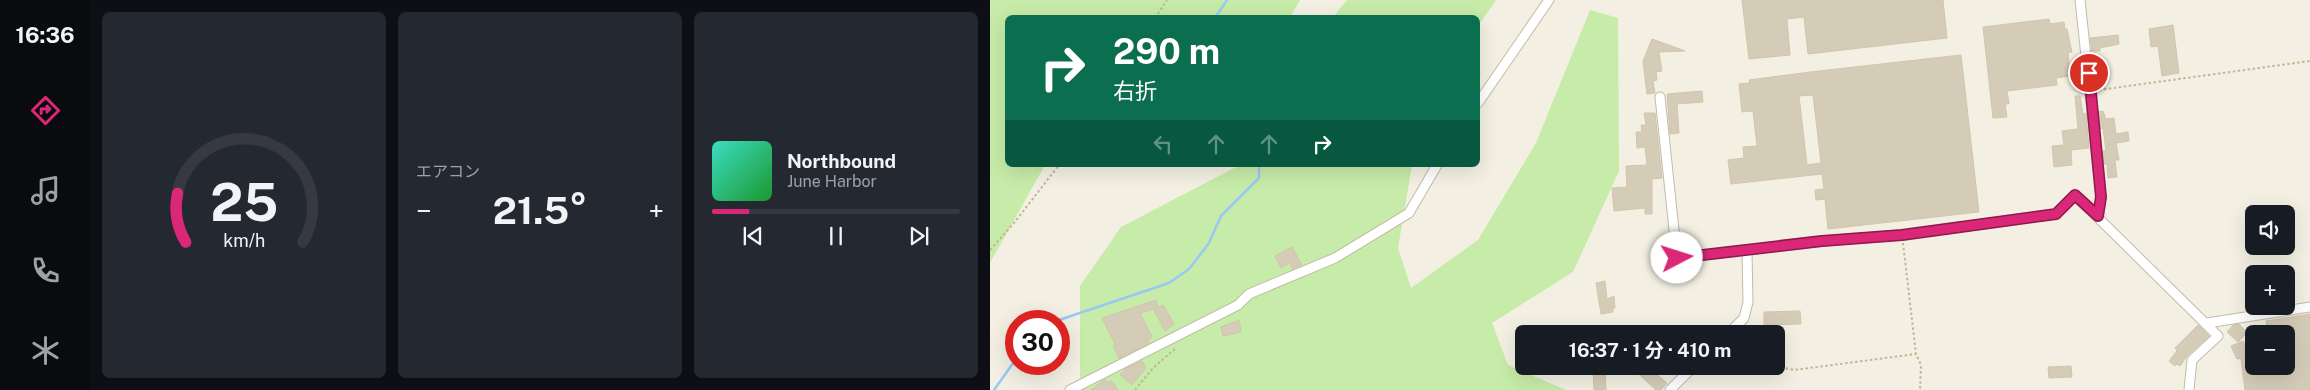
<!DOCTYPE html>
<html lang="ja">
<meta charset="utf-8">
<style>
body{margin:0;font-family:"Public Sans","Noto Sans JP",sans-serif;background:#242831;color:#f1f3f6;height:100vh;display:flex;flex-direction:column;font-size:19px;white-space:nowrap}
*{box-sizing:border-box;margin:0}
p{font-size:16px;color:#9ea1a6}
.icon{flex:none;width:28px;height:28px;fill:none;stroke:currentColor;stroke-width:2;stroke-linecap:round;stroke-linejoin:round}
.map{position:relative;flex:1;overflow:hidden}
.drawer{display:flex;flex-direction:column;gap:12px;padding:12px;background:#0d0f14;width:900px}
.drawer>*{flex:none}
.banner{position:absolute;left:15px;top:15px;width:475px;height:152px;border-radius:8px;box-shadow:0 5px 20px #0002;background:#0b6e4f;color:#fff;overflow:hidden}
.controls{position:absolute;left:1255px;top:205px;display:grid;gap:10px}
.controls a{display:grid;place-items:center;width:50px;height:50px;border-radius:8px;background:#171b24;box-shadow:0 5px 20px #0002;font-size:25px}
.speed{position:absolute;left:15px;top:310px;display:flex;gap:10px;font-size:25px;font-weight:700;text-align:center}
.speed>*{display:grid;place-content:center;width:65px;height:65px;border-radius:50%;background:#171b24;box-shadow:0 5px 20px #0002;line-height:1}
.speed .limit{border:8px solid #d22;background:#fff;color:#111}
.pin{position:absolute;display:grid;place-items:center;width:42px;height:42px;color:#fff;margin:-21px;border:2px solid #fff;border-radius:50%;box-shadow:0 1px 5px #0007}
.me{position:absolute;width:55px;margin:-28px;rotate:85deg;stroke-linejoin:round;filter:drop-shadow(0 0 4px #0008)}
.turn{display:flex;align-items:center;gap:18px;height:105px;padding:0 25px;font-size:22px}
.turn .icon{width:65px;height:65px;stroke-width:2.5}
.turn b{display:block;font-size:35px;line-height:42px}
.lanes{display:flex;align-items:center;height:48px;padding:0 25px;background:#0003;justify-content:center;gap:25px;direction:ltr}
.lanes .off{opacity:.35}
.big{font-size:38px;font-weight:700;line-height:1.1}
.drawer .widget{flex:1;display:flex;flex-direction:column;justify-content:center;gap:8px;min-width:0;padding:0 18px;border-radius:8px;background:#242831}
.drawer .dial{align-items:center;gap:0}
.dial svg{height:130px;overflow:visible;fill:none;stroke:#363941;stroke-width:7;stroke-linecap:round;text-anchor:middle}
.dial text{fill:#f1f3f6;stroke:none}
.song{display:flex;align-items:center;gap:15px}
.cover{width:60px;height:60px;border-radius:8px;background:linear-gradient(135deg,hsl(170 70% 55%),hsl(130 70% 35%))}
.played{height:5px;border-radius:2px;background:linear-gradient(90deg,#db2777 15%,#363941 15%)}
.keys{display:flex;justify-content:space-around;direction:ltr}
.heat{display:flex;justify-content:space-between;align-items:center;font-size:28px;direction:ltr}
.drawer .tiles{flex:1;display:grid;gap:12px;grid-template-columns:repeat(3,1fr)}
.trip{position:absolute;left:525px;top:325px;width:270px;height:50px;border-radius:8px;background:#171b24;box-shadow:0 5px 20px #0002;font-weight:700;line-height:50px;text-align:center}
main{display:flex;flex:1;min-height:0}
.dock{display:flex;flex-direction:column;width:90px;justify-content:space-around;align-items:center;background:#090b0e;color:#9ea1a6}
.dock .icon{width:35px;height:35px}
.dock .selected{color:#db2777}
.dock b{font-size:22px;color:#f1f3f6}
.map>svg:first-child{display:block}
.green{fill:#c7eba8}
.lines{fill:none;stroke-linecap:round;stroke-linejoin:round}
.stream{stroke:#9ac8f5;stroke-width:2.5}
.building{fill:#d5ccb8;stroke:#d1c5ab;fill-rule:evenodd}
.street-casing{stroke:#c2bba8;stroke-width:11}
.path{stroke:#c2b695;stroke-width:2;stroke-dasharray:2.5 2.5;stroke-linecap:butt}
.street{stroke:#fff;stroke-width:9}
.route-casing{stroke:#8e194d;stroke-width:12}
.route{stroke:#db2777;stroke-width:9}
</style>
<main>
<nav class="dock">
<b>16:36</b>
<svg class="icon selected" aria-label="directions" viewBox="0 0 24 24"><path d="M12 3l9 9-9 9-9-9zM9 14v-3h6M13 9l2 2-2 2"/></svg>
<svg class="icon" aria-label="music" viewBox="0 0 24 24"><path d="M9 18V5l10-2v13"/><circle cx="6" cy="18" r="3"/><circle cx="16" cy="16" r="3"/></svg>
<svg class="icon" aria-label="phone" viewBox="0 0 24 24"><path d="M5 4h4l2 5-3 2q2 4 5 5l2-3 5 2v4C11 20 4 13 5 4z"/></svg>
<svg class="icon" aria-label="climate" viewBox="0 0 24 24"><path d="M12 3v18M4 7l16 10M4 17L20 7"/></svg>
</nav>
<section class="drawer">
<div class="tiles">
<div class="widget dial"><svg viewBox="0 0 100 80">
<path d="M14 69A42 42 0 1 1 86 69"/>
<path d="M14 69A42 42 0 0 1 9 39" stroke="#db2777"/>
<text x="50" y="56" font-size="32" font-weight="700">25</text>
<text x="50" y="72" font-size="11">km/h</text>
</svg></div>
<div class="widget"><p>エアコン</p>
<div class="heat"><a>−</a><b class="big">21.5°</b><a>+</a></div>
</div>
<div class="widget">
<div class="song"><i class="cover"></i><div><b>Northbound</b><p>June Harbor</p></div></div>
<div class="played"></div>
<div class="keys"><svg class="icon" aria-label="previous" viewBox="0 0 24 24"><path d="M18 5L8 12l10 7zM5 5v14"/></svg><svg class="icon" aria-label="pause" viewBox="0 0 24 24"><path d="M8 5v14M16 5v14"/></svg><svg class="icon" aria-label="next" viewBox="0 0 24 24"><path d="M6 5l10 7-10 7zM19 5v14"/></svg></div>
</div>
</div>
</section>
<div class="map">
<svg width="1320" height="390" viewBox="0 0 1320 390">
<rect width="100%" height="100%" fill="#f3f0e3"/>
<!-- green -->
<path class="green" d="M0 0H310L300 17 18 18V165H55L0 263Z
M357 0H506L488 26V18L343 17Z
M600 10 628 18 629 171 583 272 502 323 518 365 576 390H90V286L131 227 250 165H422L408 248 421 288 488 240 546 143Z"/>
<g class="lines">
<!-- stream -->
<path class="stream" d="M225 18 237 0
M66 321 179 283 199 269 219 243 231 216 269 178V165
M4 390 26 359"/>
</g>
<!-- building -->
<path class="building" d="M752 0H953L957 38 818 54 814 17 797 19 800 55 759 59Z
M1059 19 1060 24 1074 22 1075 29H1077L1082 52 1078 53 1080 76 1066 78 1067 85 1017 91 1019 104H1015L1017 117 1003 118 993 27Z
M1183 25 1189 73 1172 76 1168 46 1161 47 1159 29Z
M1128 35 1129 44 1110 48V51H1102L1100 38Z
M662 39 695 51 669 52 672 71 666 72 667 80 663 81 665 93 657 94 653 61Z
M971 55 989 212 838 229 835 199 826 200 825 190 834 189 832 174 741 184 738 160 754 158 753 147 767 146 763 111 752 112 749 84 760 83 759 80 820 72ZM823 95 831 163 817 165 809 96Z
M712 91 713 102 687 104 689 133 680 134 677 94Z
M1085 96H1090L1093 114 1096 113 1099 148 1081 150 1082 165 1064 167 1062 146 1074 145 1072 131 1088 129Z
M1113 111 1116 119 1124 118 1126 134 1138 132 1139 141 1126 143 1129 160H1125L1127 177 1118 178 1117 164H1114L1112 151H1116L1113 128 1110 129 1108 112Z
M654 113H665L672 178 662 179V214H655V208L624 211 622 188 637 187 636 166 657 165 655 147 647 148 646 132H652L651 125H656Z
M302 247 312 265 302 269 300 263 291 268 285 256Z
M615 281 617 299 624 296 625 308H623V312L611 314 606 283Z
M166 300 168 308 150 313 162 337 158 340 159 343 129 358 123 346 125 344 112 318Z
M173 305 184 324 175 331 164 310Z
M810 311 811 324 774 325V312Z
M1320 314V390H1255L1251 358 1247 359 1241 346 1253 341 1264 361V366H1296V334H1278L1276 321Z
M249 320 251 332 233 336 231 327Z
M1249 324 1257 333 1248 342 1237 332 1243 325Z
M1208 325 1219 336 1198 355 1190 366 1187 364 1185 366 1179 361 1187 351 1185 348Z
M152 361 156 368 142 385 130 375 135 369Z
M640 366H657L677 383 671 390H666Z
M1081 366 1082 377 1059 378 1058 367Z
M615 367 616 390H604L603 368Z
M115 379 117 382 122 381 128 390H101Z"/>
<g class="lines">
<defs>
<path id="street" d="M1090 0 1111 197 1108 216
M670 97 687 258 832 241 912 235 1066 214 1085 195 1228 336 1202 360 1199 390
M488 103 559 0
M1217 323 1320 307
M738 334 754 318 758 302 757 251
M80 390 248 305 259 294 345 258 419 213 447 165
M680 390 704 366"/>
</defs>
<!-- street casing -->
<use href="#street" class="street-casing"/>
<!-- path -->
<path class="path" d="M165 18 177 0
M1109 90 1320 61
M913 243 926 354 931 365 930 390
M0 250 24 223 69 165
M786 366 804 370 926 354
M145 390 163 368 187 347"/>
<!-- street -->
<use href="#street" class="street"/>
</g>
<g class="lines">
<defs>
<path id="route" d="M687 258 832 241 912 235 1066 214 1085 195 1108 216 1111 197 1099 73"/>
</defs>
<!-- route casing -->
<use href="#route" class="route-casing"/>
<!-- route -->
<use href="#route" class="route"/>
</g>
</svg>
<div class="controls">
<a><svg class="icon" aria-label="sound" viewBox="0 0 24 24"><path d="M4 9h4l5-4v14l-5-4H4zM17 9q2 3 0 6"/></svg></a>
<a>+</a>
<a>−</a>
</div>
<div class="speed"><div class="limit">30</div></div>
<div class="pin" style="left:1099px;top:73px;background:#d93025"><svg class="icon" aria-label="arrive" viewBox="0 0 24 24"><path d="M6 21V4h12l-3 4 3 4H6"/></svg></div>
<svg class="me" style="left:687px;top:258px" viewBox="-20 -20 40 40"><circle r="19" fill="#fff"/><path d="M0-13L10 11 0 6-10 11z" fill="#db2777"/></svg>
<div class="trip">16:37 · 1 分 · 410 m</div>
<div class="banner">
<div class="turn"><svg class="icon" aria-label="right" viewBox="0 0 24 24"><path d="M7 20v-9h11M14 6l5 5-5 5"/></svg><div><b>290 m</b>右折</div></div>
<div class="lanes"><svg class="icon off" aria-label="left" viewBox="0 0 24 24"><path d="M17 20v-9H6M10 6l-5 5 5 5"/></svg><svg class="icon off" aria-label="ahead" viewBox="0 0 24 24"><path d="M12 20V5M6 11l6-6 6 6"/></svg><svg class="icon off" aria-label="ahead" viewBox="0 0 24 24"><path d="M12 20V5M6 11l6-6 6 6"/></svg><svg class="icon" aria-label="right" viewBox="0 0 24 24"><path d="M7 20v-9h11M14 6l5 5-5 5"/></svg></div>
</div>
</div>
</main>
